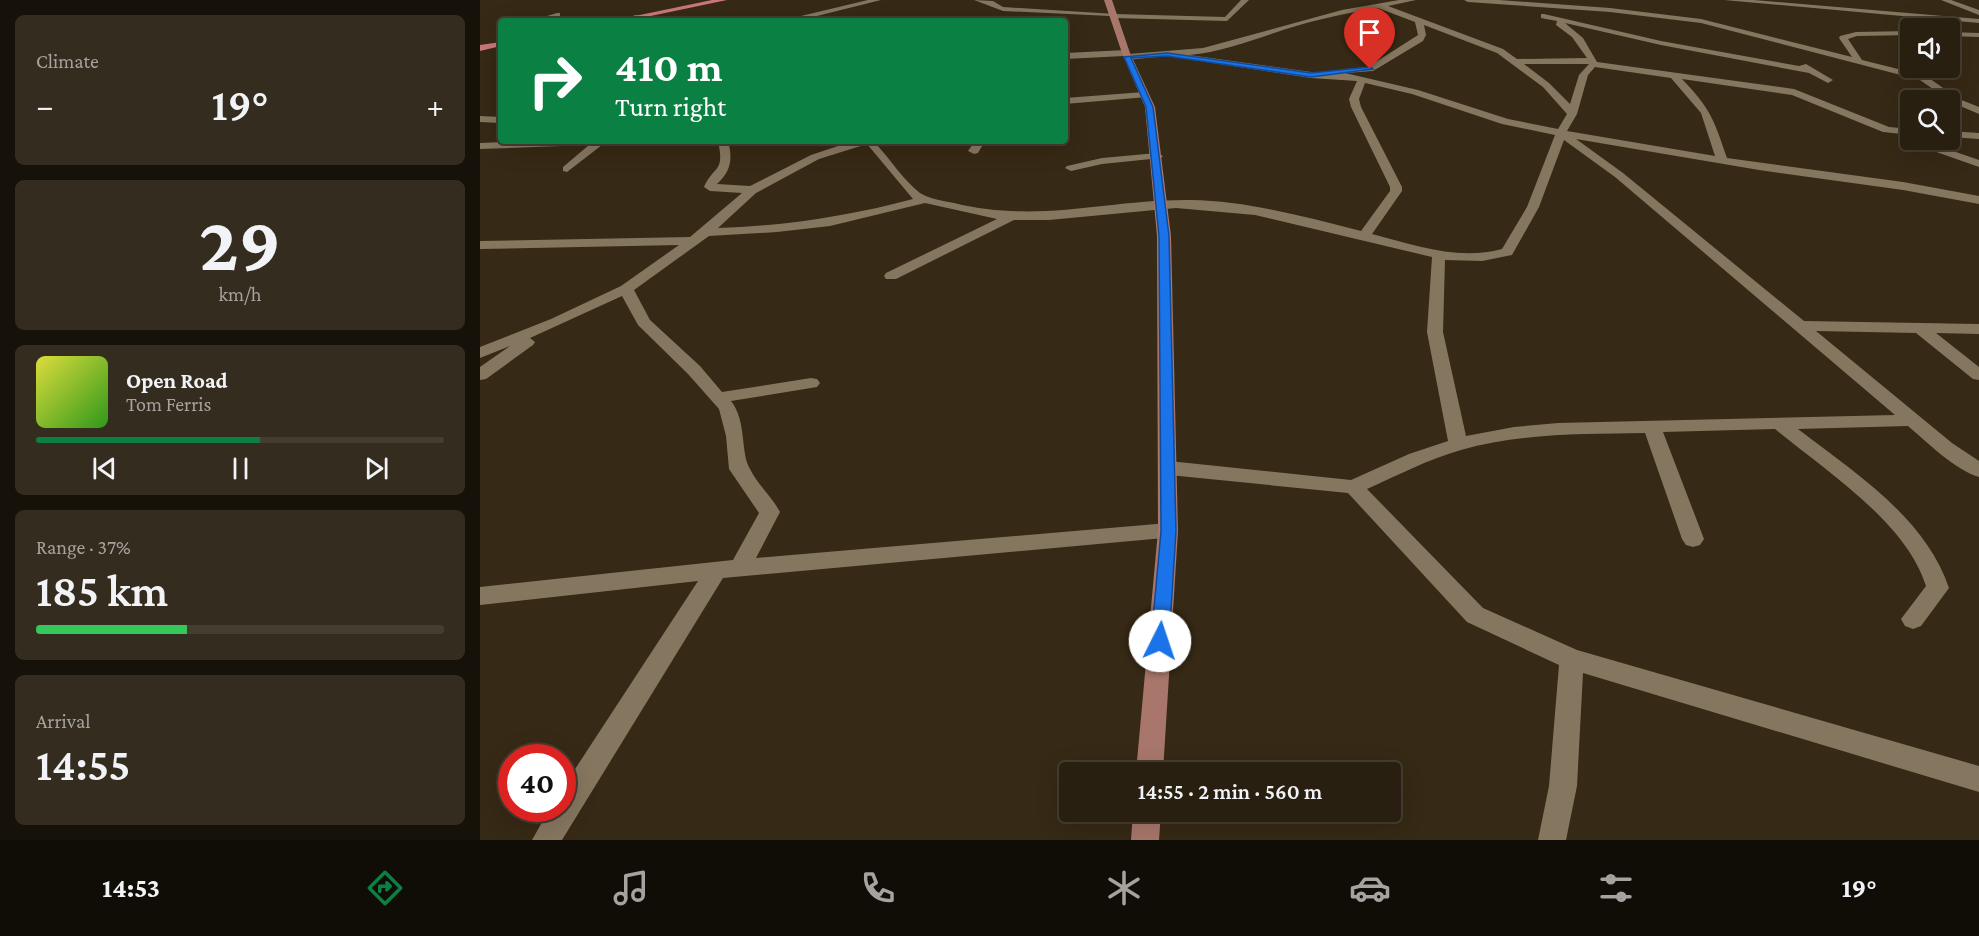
<!DOCTYPE html>
<meta charset="utf-8">
<style>
body{margin:0;font-family:"Crimson Pro",serif;background:#342c1e;color:#f1f3f6;height:100vh;display:flex;flex-direction:column;font-size:22px;white-space:nowrap}
*{box-sizing:border-box;margin:0}
p{font-size:20px;color:#a5a29f}
.icon{flex:none;width:33px;height:33px;fill:none;stroke:currentColor;stroke-width:2;stroke-linecap:round;stroke-linejoin:round}
.map{position:relative;flex:1;overflow:hidden}
.side{display:flex;flex-direction:column;gap:15px;padding:15px;background:#161109;width:480px}
.side>*{flex:none}
.top-card{position:absolute;left:18px;top:18px;width:570px;height:126px;border-radius:6px;box-shadow:0 6px 24px #0002,0 0 0 2px #443d30;background:#0b8043;color:#fff;overflow:hidden}
.fabs{position:absolute;left:1420px;top:18px;display:grid;gap:12px}
.fabs a{display:grid;place-items:center;width:60px;height:60px;border-radius:6px;background:#281f10;box-shadow:0 6px 24px #0002,0 0 0 2px #443d30;font-size:30px}
.speed{position:absolute;left:18px;top:744px;display:flex;gap:12px;font-size:30px;font-weight:700;text-align:center}
.speed>*{display:grid;place-content:center;width:78px;height:78px;border-radius:50%;background:#281f10;box-shadow:0 6px 24px #0002,0 0 0 2px #443d30;line-height:1}
.speed .limit{border:9px solid #d22;background:#fff;color:#111}
.pin{position:absolute;display:grid;place-items:center;width:51px;height:51px;color:#fff;margin:-62px -26px;border-radius:50% 50% 50% 0;rotate:-45deg;box-shadow:0 0 6px #0007}
.pin .icon{rotate:45deg}
.me{position:absolute;width:66px;margin:-33px;rotate:4deg;stroke-linejoin:round;filter:drop-shadow(0 0 4px #0008)}
.turn{display:flex;align-items:center;gap:21px;height:126px;padding:0 18px;font-size:27px}
.turn .icon{width:78px;height:78px;stroke-width:2.5}
.turn b{display:block;font-size:42px;line-height:51px}
.big{font-size:45px;font-weight:600;line-height:1.1}
.side .widget{flex:1;display:flex;flex-direction:column;justify-content:center;gap:9px;min-width:0;padding:0 21px;border-radius:9px;background:#342c1e}
.side .dial{align-items:center;gap:0}
.dial b{font-size:78px;line-height:1}
.song{display:flex;align-items:center;gap:18px}
.cover{width:72px;height:72px;border-radius:9px;background:linear-gradient(135deg,hsl(60 70% 55%),hsl(110 70% 35%))}
.played{height:6px;border-radius:3px;background:linear-gradient(90deg,#0b8043 55%,#443d30 55%)}
.keys{display:flex;justify-content:space-around;direction:ltr}
.heat{display:flex;justify-content:space-between;align-items:center;font-size:33px;direction:ltr}
.charge{height:9px;border-radius:4px;background:linear-gradient(90deg,#34c759 37%,#443d30 0)}
.trip{position:absolute;left:579px;top:762px;width:342px;height:60px;border-radius:6px;background:#281f10;box-shadow:0 6px 24px #0002,0 0 0 2px #443d30;font-weight:600;line-height:60px;text-align:center}
.dock{display:flex;height:96px;justify-content:space-around;align-items:center;background:#100c06;color:#a5a29f}
.dock .icon{width:42px;height:42px}
.dock .selected{color:#0b8043}
.dock b{font-size:27px;color:#f1f3f6}
main{display:flex;flex:1;min-height:0}
.map>svg:first-child{display:block}
.lines{fill:none;stroke-linecap:round;stroke-linejoin:round}
.street{fill:#85765f;fill-rule:evenodd}
.secondary{fill:#a8766b;fill-rule:evenodd}
.primary{fill:#cb7678;fill-rule:evenodd}
.route{fill:#1a73e8;stroke:#114b97;stroke-width:1.5}
</style>
<main>
<section class="side">
<div class="widget"><p>Climate</p>
<div class="heat"><a>−</a><b class="big">19°</b><a>+</a></div>
</div>
<div class="widget dial"><b>29</b><p>km/h</p></div>
<div class="widget">
<div class="song"><i class="cover"></i><div><b>Open Road</b><p>Tom Ferris</p></div></div>
<div class="played"></div>
<div class="keys"><svg class="icon" aria-label="previous" viewBox="0 0 24 24"><path d="M18 5L8 12l10 7zM5 5v14"/></svg><svg class="icon" aria-label="pause" viewBox="0 0 24 24"><path d="M8 5v14M16 5v14"/></svg><svg class="icon" aria-label="next" viewBox="0 0 24 24"><path d="M6 5l10 7-10 7zM19 5v14"/></svg></div>
</div>
<div class="widget"><p>Range · 37%</p><b class="big">185 km</b><div class="charge"></div></div>
<div class="widget"><p>Arrival</p><b class="big">14:55</b></div>
</section>
<div class="map">
<svg width="1499" height="840" viewBox="0 0 1499 840">
<rect width="100%" height="100%" fill="#362915"/>
<g class="lines">
<!-- street -->
<path class="street" d="M388 0H401L321 20 272 21 276 19 321 16Z
M494 0 513 1 523 7 635 14 745 17 761 0H769L747 21 634 18 630 16 523 11Z
M919 0H936L908 6 1023 49 1037 59 1107 58 1092 37 1076 25 1077 21 1061 18V14H1064L1181 41 1319 66 1326 64 1353 80 1348 83 1329 73 1181 45 1085 23 1103 38 1117 62 1314 89 1409 127 1431 129V135L1403 132 1312 95 1202 79C1231 109 1234 120 1247 158L1423 182 1499 196V204L1423 190 1279 170 1096 139 1143 173 1324 321 1499 324V334L1456 333 1499 367V380L1493 379 1436 333 1336 331 1472 443 1499 461V477C1475 470 1447 442 1428 426L1318 429C1375 473 1445 517 1469 588L1441 626 1433 629 1425 626 1421 619 1446 586C1426 522 1346 471 1295 429L1183 432 1224 539 1220 545 1213 547 1206 545 1202 539 1165 433C1104 434 1040 433 981 450 949 459 918 475 887 489L1003 608 1097 650 1499 766V792L1103 673 1097 786 1086 840H1058L1069 786 1079 665 987 622 868 493 689 475 682 473 679 468 682 463 689 461 871 480 929 454 968 441 947 332 952 257 775 215 696 208 569 220H534L416 279H406L404 276 406 273 517 219 445 203 350 226 297 232 229 236 154 290 170 320 220 366 242 392 331 378 337 379 340 383 337 387 331 388 251 401C267 421 260 452 270 469 278 485 292 497 300 512L276 558 688 523 695 525 698 531 695 537 243 578 82 840H52L70 808H82V789L218 581 0 605V587L253 560 279 513 249 469 246 436 239 409 208 374 158 325 142 296 50 338 55 342 53 345 6 379 0 380V367L30 346 0 358V347L71 319 141 286 199 245 0 249V241L210 237 262 193 230 191 224 187C234 165 245 173 238 141H248C253 159 251 171 237 184L270 186 331 155 373 141H397V145C410 159 425 182 440 193 449 199 464 201 474 203 560 224 627 199 711 200 768 201 826 217 881 231L910 191V187L871 107 869 99 877 81 831 78 687 56 647 60 644 59V56L585 59V53L646 50 649 54 723 48 862 10ZM898 8 935 22 938 35 888 67 866 69V73L893 71 943 41 946 35 944 25 1017 53 1063 87 1087 114 1078 129 1028 119 938 90 865 73 831 72 709 55C742 52 772 40 803 30 834 20 866 13 898 8ZM1044 64H1109L1099 75 1090 104 1069 83ZM1115 67 1191 78 1221 113 1235 156 1087 131 1097 114 1108 75ZM885 83 932 94 1022 124 1075 135 1047 207 1022 249C978 261 935 245 892 234L922 191V187L881 107 879 99ZM1084 140 1135 177 1415 415 1078 423 1034 427 986 436 963 332 965 260 1002 261 1032 255 1059 207ZM387 144 433 199C369 216 305 226 238 228L276 193 339 159Z
M984 0H1019L1130 8 1221 19 1372 57 1359 38 1360 36 1376 32 1431 31V35L1377 36 1368 39 1382 60 1446 76 1479 99 1499 107V114L1473 103 1440 80 1221 23 1130 12 988 2Z
M1244 0H1274L1499 19V23Z
M1461 0H1471L1499 10V15Z
M77 13H80V17L64 21H51Z
M155 15 190 19 194 21 152 19 151 17Z
M539 17H542V21H486L490 19Z
M1470 32 1499 33V37L1470 36Z
M664 92 667 93V97L585 104V98Z
M0 116 21 117V123L0 122Z
M1470 131 1499 133V139L1470 137Z
M1431 137V140H1441L1499 160V167L1428 142 1427 140Z
M46 141H138L133 144 122 145 87 172 83 171V167L109 145 0 149V143Z
M495 141H505L498 153 494 154 488 151Z
M677 153 683 156 681 158 622 164 591 171 585 168 587 166 622 158Z"/>
<!-- secondary -->
<path class="secondary" d="M624 0H632L650 53 675 107 691 236 698 531 683 772H656L678 531 677 236 665 107 642 53Z
M653 812H681L679 840H651Z"/>
<!-- primary -->
<path class="primary" d="M232 0H247L147 21H131Z
M21 42V46L0 51V45Z"/>
</g>
<!-- route -->
<path class="route" d="M687 53 831 73 890 67 893 69 831 77 687 56 651 58 673 107 689 236 696 531 689 641 686 646 680 648 674 646 671 641 681 531 679 236 666 107 644 57Z"/>
</svg>
<div class="fabs">
<a><svg class="icon" aria-label="sound" viewBox="0 0 24 24"><path d="M4 9h4l5-4v14l-5-4H4zM17 9q2 3 0 6"/></svg></a>
<a><svg class="icon" aria-label="search" viewBox="0 0 24 24"><circle cx="10" cy="10" r="6"/><path d="M15 15l6 6"/></svg></a>
</div>
<div class="speed"><div class="limit">40</div></div>
<div class="pin" style="left:890px;top:69px;background:#d93025"><svg class="icon" aria-label="arrive" viewBox="0 0 24 24"><path d="M6 21V4h12l-3 4 3 4H6"/></svg></div>
<svg class="me" style="left:680px;top:641px" viewBox="-20 -20 40 40"><circle r="19" fill="#fff"/><path d="M0-13L10 11 0 6-10 11z" fill="#1a73e8"/></svg>
<div class="trip">14:55 · 2 min · 560 m</div>
<div class="top-card">
<div class="turn"><svg class="icon" aria-label="right" viewBox="0 0 24 24"><path d="M7 20v-9h11M14 6l5 5-5 5"/></svg><div><b>410 m</b>Turn right</div></div>
</div>
</div>
</main>
<nav class="dock">
<b>14:53</b>
<svg class="icon selected" aria-label="directions" viewBox="0 0 24 24"><path d="M12 3l9 9-9 9-9-9zM9 14v-3h6M13 9l2 2-2 2"/></svg>
<svg class="icon" aria-label="music" viewBox="0 0 24 24"><path d="M9 18V5l10-2v13"/><circle cx="6" cy="18" r="3"/><circle cx="16" cy="16" r="3"/></svg>
<svg class="icon" aria-label="phone" viewBox="0 0 24 24"><path d="M5 4h4l2 5-3 2q2 4 5 5l2-3 5 2v4C11 20 4 13 5 4z"/></svg>
<svg class="icon" aria-label="climate" viewBox="0 0 24 24"><path d="M12 3v18M4 7l16 10M4 17L20 7"/></svg>
<svg class="icon" aria-label="car" viewBox="0 0 24 24"><path d="M5 17H2v-5l4-1 3-4h7l3 4 3 1v5h-3M9 17h6M6 11h13"/><circle cx="7" cy="17" r="2"/><circle cx="17" cy="17" r="2"/></svg>
<svg class="icon" aria-label="filters" viewBox="0 0 24 24"><path d="M4 7h16M4 17h16"/><circle cx="9" cy="7" r="2"/><circle cx="15" cy="17" r="2"/></svg>
<b>19°</b>
</nav>
